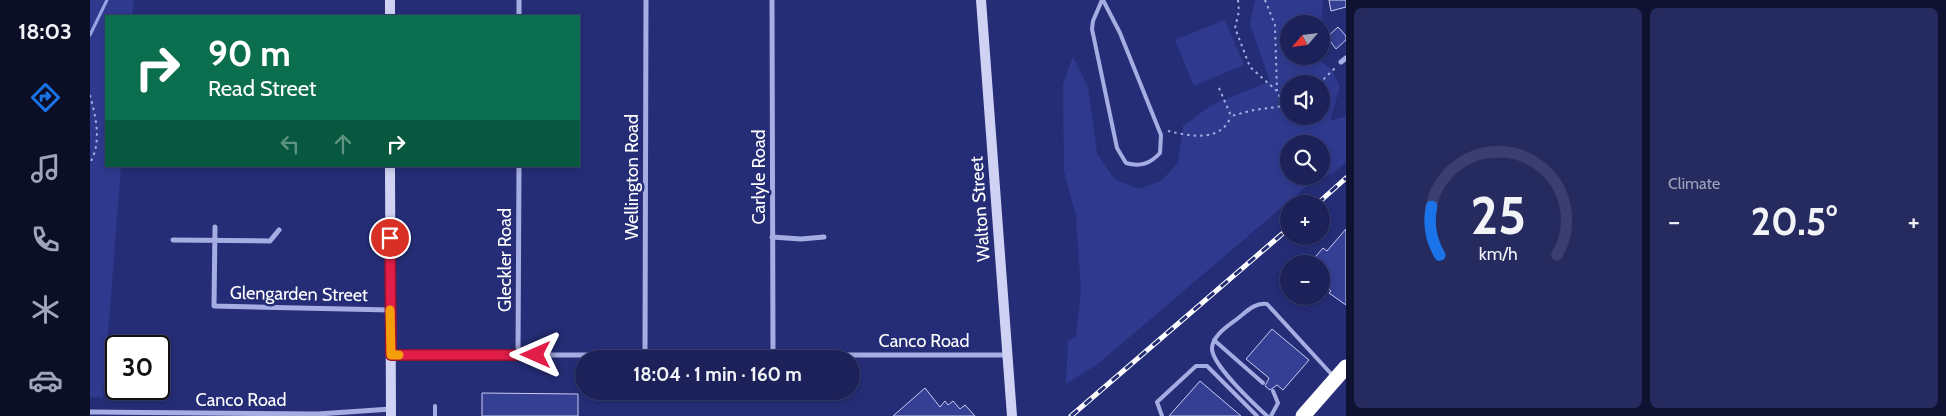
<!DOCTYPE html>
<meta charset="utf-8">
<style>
body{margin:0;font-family:Cabin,sans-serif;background:#252a5f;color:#f1f3f6;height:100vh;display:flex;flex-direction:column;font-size:19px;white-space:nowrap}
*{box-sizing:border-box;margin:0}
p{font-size:16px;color:#a0a4ba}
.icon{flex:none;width:28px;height:28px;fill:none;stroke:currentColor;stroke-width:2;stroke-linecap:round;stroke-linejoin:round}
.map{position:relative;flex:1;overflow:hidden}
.details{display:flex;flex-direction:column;gap:8px;padding:8px;background:#0f1331;width:600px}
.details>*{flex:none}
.banner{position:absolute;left:15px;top:15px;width:475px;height:152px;border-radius:0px;box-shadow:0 2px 8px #0003,0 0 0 1px #3a3f6f;background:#0b6e4f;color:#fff;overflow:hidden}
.needle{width:32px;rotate:242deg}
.controls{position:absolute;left:1190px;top:15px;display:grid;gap:10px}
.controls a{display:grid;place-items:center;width:50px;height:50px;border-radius:50%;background:#1c2259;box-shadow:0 2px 8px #0003,0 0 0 1px #3a3f6f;font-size:25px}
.speed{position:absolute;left:15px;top:335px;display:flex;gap:10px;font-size:25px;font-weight:700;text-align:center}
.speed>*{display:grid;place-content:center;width:65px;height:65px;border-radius:50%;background:#1c2259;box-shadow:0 2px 8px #0003,0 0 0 1px #3a3f6f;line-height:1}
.speed .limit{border:2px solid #111;border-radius:8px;background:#fff;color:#111}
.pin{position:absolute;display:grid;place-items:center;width:42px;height:42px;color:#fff;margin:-21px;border:2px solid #fff;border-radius:50%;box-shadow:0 1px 5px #0007}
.me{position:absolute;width:55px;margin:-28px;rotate:270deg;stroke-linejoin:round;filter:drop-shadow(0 0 4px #0008)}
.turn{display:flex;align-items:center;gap:18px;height:105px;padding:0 20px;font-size:22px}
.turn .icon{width:65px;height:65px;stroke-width:2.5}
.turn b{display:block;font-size:35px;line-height:42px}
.lanes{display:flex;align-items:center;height:48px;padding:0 20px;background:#0003;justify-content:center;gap:25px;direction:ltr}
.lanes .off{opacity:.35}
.big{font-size:38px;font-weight:800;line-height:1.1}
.details .card{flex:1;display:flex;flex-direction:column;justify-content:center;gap:8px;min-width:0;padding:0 18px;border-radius:8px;background:#252a5f}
.details .dial{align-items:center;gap:0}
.dial svg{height:130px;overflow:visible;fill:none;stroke:#3a3f6f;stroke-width:7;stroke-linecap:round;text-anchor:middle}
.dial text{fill:#f1f3f6;stroke:none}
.heat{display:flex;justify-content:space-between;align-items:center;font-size:28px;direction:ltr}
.details .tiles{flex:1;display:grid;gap:8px;grid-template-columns:repeat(2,1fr)}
.trip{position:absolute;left:485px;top:350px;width:285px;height:50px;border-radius:25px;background:#1c2259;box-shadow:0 2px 8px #0003,0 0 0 1px #3a3f6f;font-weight:800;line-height:50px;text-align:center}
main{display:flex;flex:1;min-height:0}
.tab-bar{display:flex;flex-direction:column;width:90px;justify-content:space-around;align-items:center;background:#0b0e24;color:#a0a4ba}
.tab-bar .icon{width:35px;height:35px}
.tab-bar .current{color:#1a73e8}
.tab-bar b{font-size:22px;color:#f1f3f6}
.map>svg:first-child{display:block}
.green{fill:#2f3a8f;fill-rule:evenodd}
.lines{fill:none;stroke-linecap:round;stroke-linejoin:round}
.stream{stroke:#9aa4e4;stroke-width:3}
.building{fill:#353f94;stroke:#c8cdf3}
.path{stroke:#a6ade3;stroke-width:2;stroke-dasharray:2.5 4;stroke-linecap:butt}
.lane{stroke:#a6ade3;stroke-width:4}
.street{stroke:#a6ade3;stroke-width:5}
.secondary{stroke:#cfd2f3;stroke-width:10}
.highway{stroke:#fff;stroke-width:15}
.rail-casing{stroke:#fff;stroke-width:5}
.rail{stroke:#252d77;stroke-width:3;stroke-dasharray:9;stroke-linecap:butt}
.route-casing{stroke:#92132f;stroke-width:12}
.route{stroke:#e11d48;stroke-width:9}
.slow{stroke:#f59e0b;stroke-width:9}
.labels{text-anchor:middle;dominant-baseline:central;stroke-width:5;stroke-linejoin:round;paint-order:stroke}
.street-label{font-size:18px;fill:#fff;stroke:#252d77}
</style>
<main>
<nav class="tab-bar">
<b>18:03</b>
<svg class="icon current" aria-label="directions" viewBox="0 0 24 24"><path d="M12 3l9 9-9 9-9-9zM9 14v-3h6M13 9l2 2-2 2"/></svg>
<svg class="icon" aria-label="music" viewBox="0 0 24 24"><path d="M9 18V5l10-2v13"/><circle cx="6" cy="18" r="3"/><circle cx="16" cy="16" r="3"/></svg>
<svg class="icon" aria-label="phone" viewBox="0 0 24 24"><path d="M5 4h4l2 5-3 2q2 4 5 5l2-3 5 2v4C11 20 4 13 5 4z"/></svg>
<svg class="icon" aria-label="climate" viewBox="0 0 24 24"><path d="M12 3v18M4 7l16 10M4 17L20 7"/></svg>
<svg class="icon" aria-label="car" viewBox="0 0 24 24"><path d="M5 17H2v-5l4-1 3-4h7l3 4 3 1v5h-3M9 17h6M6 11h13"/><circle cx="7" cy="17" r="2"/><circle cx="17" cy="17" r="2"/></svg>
</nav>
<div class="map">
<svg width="1256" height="416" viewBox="0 0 1256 416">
<rect width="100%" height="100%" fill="#252d77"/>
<!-- green -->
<path class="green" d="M0 0H44L42 16H16V166H31L13 398 0 397Z
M1165 0H1233L1231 26V24H1199V56H1229V60L1242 70 1250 87 1240 121 1256 116V162L1243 173 1218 185 1009 363 976 384 978 341 986 337 991 290 986 216 974 171 973 84 983 57 998 87 1007 153 1024 179 1049 189 1071 181 1088 163 1093 126 1122 105 1180 81 1160 24ZM1199 84H1231V116H1199ZM1199 144H1231V176H1199Z
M1135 20 1154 65 1104 86 1085 40Z"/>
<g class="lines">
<!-- stream -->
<path class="stream" d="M0 35 17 0"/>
</g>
<!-- building -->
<path class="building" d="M1239 0H1256V7L1241 11Z
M1248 27 1256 36V40L1246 49 1237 37Z
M1256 229V305L1239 293 1241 291 1231 282V264H1219L1233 248 1237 251Z
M1182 329 1219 360 1193 390 1187 385 1180 390 1175 386 1179 378 1156 359Z
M1110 381 1151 416H1079Z
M835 388 850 407 855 401 858 405 863 401 870 409 875 405 885 416H803Z
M392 393 488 394V416H392Z"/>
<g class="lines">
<!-- path -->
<path class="path" d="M1148 0 1149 11 1145 28 1160 67 1187 91 1194 106 1199 104
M1175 0 1185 25 1187 91
M1229 84 1246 67
M1129 88 1141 116 1164 110 1194 106
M0 95C6 118 12 142 0 163
M1078 131C1100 136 1131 143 1141 116"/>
<!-- lane -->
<path class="lane" d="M1012 0 1003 21 1002 29 1027 148 1036 163C1050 167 1060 164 1070 153L1071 135 1030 33 1013 0
M1124 340 1173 383
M345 406V416
M1072 416 1067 402 1106 366H1117L1167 416
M1177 416C1165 405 1121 364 1122 348 1123 335 1138 326 1147 319 1156 312 1165 302 1177 304L1244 377
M1181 416 1188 403 1183 391"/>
<!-- street -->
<path class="street" d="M682 0 683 354
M429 16V0
M1251 62 1256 58
M125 227 124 306 300 310
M682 237 711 239 734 237
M83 240 180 241 189 230
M301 355H917
M428 355 429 166
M555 355 556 0
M0 412 228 414 301 409"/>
<!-- secondary -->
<path class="secondary" d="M891 0 922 416
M300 16V0
M300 166 301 416"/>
<!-- highway -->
<path class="highway" d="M1213 416 1256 367"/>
<defs>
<path id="rail" d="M1227 204 1256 178
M981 416 1199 228"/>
</defs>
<!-- rail casing -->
<use href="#rail" class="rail-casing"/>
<!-- rail -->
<use href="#rail" class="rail"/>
</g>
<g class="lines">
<defs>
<path id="route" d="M300 238 301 355H446"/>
</defs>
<!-- route casing -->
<use href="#route" class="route-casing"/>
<!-- route -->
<use href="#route" class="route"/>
<!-- slow -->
<path class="slow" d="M300 310 301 355H309"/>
</g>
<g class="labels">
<!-- street labels -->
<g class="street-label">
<text transform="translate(542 177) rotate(-90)">Wellington Road</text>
<text transform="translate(669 177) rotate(-90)">Carlyle Road</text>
<text transform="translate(890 209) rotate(-94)">Walton Street</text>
<text transform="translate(415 260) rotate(-90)">Gleckler Road</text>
<text transform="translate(209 294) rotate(1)">Glengarden Street</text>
<text x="834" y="341">Canco Road</text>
<text x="151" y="400">Canco Road</text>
</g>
</g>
</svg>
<div class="controls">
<a><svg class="needle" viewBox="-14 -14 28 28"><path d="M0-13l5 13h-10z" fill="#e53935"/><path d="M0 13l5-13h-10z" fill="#a0a4ba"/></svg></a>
<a><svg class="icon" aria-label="sound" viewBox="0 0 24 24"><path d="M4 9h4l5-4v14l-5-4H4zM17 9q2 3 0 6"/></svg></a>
<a><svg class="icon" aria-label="search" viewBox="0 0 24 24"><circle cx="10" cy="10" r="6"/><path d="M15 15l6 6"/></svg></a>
<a>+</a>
<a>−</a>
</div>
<div class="speed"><div class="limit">30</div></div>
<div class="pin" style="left:300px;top:238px;background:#d93025"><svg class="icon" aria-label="arrive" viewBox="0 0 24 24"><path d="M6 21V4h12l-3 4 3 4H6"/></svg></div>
<svg class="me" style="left:446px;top:355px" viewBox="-20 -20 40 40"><path d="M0-17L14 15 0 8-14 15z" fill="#e11d48" stroke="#fff" stroke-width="4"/></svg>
<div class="trip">18:04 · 1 min · 160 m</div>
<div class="banner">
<div class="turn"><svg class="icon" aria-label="right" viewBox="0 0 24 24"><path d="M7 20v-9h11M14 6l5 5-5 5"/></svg><div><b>90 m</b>Read Street</div></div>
<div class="lanes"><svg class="icon off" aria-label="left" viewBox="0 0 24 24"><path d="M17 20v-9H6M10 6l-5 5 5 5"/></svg><svg class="icon off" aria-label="ahead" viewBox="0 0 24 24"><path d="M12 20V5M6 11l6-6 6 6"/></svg><svg class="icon" aria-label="right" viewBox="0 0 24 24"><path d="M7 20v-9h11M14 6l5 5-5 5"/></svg></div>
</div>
</div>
<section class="details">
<div class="tiles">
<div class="card dial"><svg viewBox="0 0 100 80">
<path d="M14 69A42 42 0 1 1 86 69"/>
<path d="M14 69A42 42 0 0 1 9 39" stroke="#1a73e8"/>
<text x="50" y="56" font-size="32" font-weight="700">25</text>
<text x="50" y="72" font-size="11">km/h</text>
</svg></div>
<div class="card"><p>Climate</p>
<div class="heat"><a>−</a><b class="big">20.5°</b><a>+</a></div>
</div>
</div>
</section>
</main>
